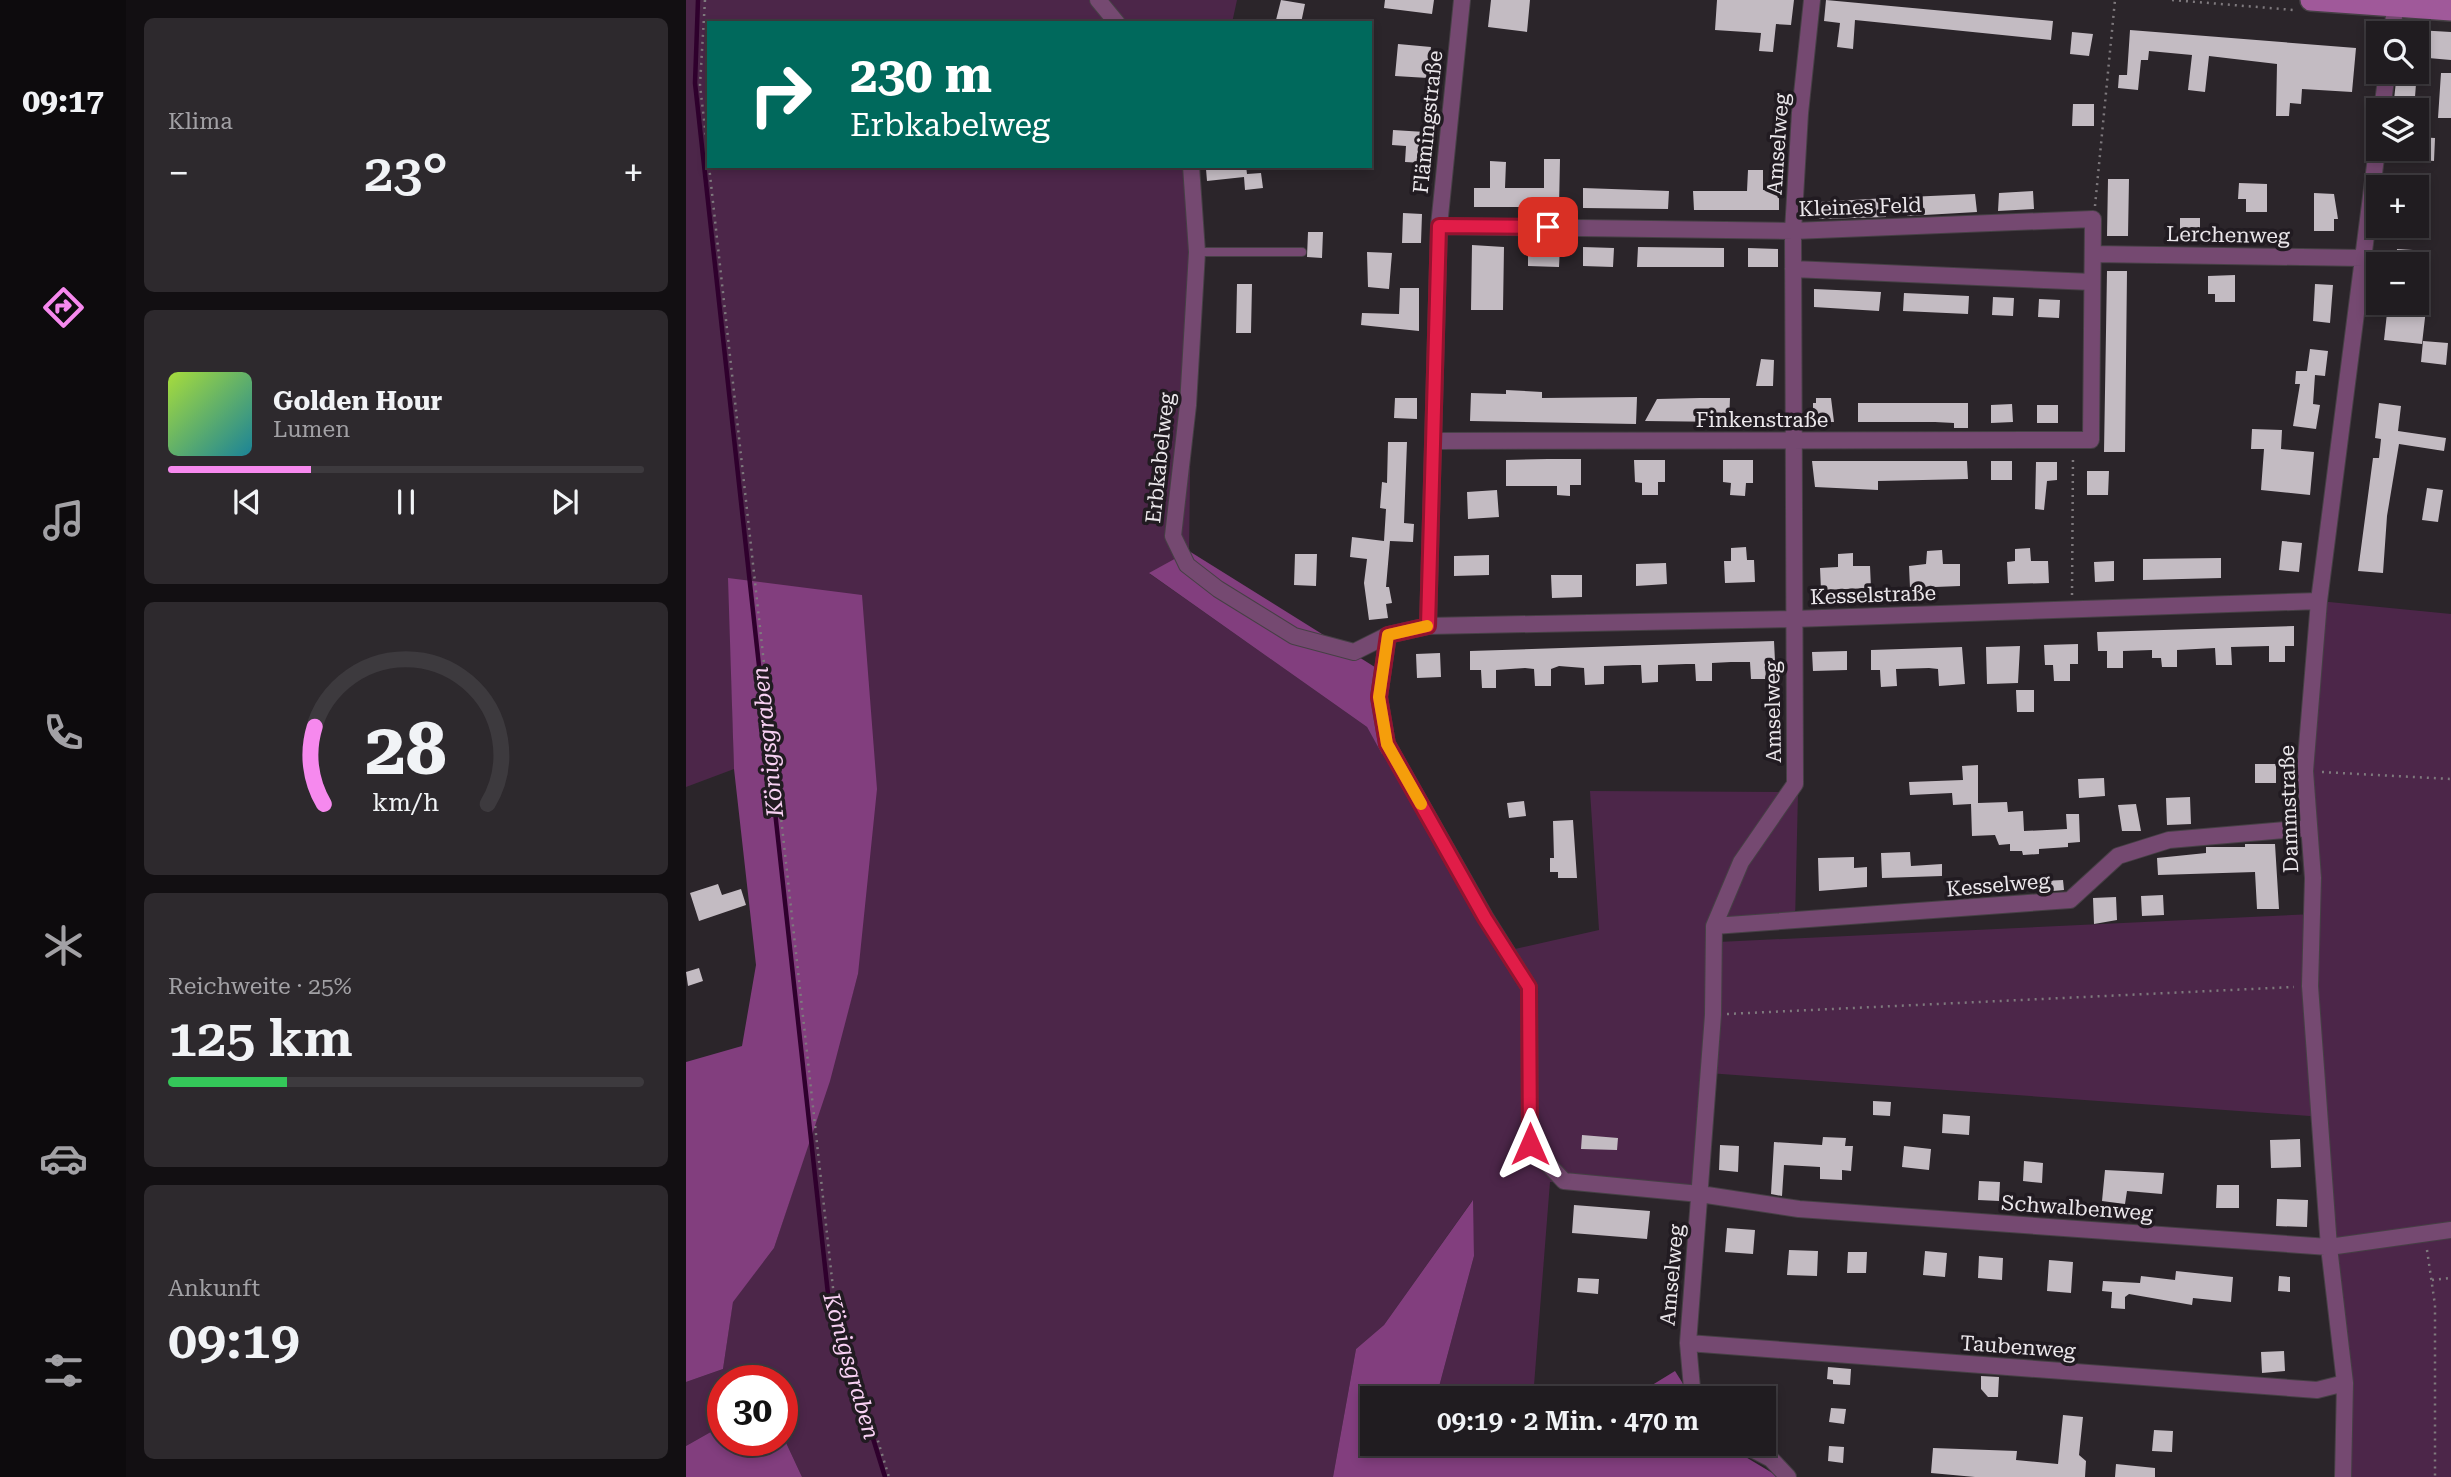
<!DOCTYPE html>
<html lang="de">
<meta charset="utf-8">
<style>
body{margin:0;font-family:"Roboto Serif",serif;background:#2d292d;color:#f1f3f6;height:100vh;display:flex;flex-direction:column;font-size:26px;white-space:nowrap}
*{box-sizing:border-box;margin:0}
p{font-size:23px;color:#a2a1a5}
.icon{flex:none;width:38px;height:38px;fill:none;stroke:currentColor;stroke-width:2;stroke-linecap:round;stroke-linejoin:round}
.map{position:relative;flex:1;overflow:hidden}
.side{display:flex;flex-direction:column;gap:18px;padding:18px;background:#120f12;width:560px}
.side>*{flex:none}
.top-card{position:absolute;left:21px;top:21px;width:665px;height:147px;border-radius:0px;box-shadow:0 4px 10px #0003,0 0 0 2px #3d3a3e;background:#00695c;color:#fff;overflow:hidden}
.controls{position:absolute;left:1680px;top:21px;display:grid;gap:14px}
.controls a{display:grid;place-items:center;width:63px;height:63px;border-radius:0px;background:#201c20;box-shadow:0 4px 10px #0003,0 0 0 2px #3d3a3e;font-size:35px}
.speed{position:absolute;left:21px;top:1365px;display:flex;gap:14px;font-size:35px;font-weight:700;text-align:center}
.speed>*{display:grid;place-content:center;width:91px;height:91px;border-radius:50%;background:#201c20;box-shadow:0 4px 10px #0003,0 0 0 2px #3d3a3e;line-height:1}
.speed .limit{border:10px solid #d22;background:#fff;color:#111}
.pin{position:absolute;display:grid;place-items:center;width:60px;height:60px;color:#fff;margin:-30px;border-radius:14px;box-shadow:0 4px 10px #0006}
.me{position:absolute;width:77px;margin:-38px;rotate:0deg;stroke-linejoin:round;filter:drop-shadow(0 0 5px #0008)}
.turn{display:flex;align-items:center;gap:24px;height:147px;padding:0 28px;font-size:32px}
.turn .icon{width:91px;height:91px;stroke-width:2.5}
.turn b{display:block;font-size:49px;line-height:60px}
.big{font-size:52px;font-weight:600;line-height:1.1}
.side .tile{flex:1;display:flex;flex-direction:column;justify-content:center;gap:10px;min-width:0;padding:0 24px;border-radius:10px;background:#2d292d}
.side .dial{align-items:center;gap:0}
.dial svg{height:182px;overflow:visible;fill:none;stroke:#3d3a3e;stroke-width:7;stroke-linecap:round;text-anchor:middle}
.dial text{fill:#f1f3f6;stroke:none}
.song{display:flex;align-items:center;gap:21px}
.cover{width:84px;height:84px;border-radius:10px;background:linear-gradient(135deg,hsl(80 70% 55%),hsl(190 70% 35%))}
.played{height:7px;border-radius:4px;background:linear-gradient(90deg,#f689ee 30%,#3d3a3e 30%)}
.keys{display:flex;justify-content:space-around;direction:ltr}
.heat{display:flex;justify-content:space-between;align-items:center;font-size:38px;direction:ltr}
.charge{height:10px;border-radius:5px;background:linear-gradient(90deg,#34c759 25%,#3d3a3e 0)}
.trip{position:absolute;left:674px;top:1386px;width:416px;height:70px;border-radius:0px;background:#201c20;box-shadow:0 4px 10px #0003,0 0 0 2px #3d3a3e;font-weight:600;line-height:70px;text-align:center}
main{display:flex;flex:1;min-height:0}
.tabs{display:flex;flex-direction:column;width:126px;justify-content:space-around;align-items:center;background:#0d0b0d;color:#a2a1a5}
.tabs .icon{width:49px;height:49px}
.tabs .on{color:#f689ee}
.tabs b{font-size:32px;color:#f1f3f6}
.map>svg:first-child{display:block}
.green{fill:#4c2649}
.forest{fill:#823e7e}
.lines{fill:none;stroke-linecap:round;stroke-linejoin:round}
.stream{stroke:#2f002d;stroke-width:4.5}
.building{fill:#c3bbc2}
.service-casing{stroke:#464045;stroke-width:10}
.minor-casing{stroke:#464045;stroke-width:18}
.secondary-casing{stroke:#464045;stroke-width:24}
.path{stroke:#7e797d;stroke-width:2.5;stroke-dasharray:2 5;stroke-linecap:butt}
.service{stroke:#754971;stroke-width:8}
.minor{stroke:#754971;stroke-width:16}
.secondary{stroke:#a0599a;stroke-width:21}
.route-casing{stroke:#92132f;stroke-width:18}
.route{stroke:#e11d48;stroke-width:12}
.slow{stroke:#f59e0b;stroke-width:12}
.labels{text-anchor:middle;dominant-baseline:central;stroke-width:7;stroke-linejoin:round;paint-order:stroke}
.street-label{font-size:21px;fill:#ebe7eb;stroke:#211b21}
.water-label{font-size:23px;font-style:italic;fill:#f8d1f3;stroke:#211b21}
</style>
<main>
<nav class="tabs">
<b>09:17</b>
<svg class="icon on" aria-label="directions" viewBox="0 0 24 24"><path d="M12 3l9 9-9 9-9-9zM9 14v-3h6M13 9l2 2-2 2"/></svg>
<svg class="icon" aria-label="music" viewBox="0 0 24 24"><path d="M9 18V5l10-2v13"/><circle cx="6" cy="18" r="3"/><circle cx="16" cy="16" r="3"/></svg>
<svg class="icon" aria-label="phone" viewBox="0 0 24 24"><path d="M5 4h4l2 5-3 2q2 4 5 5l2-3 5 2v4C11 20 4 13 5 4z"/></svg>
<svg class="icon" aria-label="climate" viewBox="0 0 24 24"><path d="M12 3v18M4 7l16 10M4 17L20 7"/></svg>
<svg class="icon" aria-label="car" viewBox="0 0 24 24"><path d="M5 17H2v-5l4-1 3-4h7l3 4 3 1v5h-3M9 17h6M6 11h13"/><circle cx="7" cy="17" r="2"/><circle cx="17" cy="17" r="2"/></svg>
<svg class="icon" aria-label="filters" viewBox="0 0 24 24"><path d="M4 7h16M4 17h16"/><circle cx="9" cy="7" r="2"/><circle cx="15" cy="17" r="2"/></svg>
</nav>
<section class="side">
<div class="tile"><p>Klima</p>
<div class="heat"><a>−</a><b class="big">23°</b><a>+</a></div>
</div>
<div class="tile">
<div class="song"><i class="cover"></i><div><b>Golden Hour</b><p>Lumen</p></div></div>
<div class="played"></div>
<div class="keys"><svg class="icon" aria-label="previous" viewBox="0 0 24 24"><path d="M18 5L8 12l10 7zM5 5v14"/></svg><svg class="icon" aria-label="pause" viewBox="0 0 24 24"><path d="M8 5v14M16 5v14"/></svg><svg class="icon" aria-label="next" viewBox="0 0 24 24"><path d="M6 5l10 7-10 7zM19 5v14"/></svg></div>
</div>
<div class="tile dial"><svg viewBox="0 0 100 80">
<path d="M14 69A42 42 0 1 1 86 69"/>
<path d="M14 69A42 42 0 0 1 10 35" stroke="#f689ee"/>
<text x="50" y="56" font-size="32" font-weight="700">28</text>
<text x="50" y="72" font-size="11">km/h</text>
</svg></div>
<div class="tile"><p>Reichweite · 25%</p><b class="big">125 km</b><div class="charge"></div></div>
<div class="tile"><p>Ankunft</p><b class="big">09:19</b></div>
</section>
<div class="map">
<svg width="1765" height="1477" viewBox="0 0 1765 1477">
<rect width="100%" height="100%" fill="#2b252a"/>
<!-- green -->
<path class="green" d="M0 0H551L546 23H23V166H504L507 259 503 551 464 574 681 727 811 953 913 930 904 791 1112 792 1109 923 1033 933 1032 942 1628 914 1622 828 1633 601 1765 614V1477H1657L1637 1117 1022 1073 1012 1191 864 1182 847 1398H750L788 1256 786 1201 698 1325 670 1349 647 1477H116L96 1434V1381H37V1425L0 1446V1382L37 1369 47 1301 88 1248 140 1090 172 974 43 578 48 769 0 787Z"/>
<!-- forest -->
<path class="forest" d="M503 551 700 674 696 754 681 727 463 573Z
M42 578 176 595 191 789 172 974 144 1081 88 1248 47 1302 37 1369 0 1382V1062L56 1046 70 965 48 769Z
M787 1200 788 1256 750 1398H686V1444H1038L1093 1477H647L670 1349 698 1325Z
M989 1371 1006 1398H945Z
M37 1425V1440H96V1434L116 1477H0V1446Z"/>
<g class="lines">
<!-- stream -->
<path class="stream" d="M12 0 9 83 142 1294 199 1477"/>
</g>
<!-- building -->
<path class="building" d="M595 0 619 4 615 23 590 20Z
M699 0H748L746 14 698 8Z
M805 0H844L841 32 802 27Z
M1031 0H1108L1105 25 1090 24 1087 52 1073 51 1075 33 1029 30Z
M1140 0 1367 21 1365 40 1169 20 1167 49 1151 47 1154 23 1138 21Z
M1444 30 1670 48 1666 92 1616 89 1615 104 1604 103 1603 116H1590L1591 64 1523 56 1519 92 1502 90 1506 55 1463 51 1462 60H1455L1452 90 1432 88 1433 75H1441Z
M1731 30 1765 32V60L1731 57Z
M1386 32 1407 34 1403 56 1384 54Z
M712 44 745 47 742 78 709 76Z
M1711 72H1726L1725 84H1730L1728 110 1707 109Z
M1755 73H1765V118H1752Z
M1387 104H1408V126H1386Z
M707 130 739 132 738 163 719 162 720 146 706 145Z
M1731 137 1749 138 1748 161 1707 158V149H1731Z
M858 159H874L873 207H788V188H804V161L820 162 819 188H858Z
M560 166 561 174 575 173 577 188 559 190 558 177 521 181 520 169Z
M1062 170H1077V190H1093V210H1008L1007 191H1061Z
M1422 179H1443L1442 236H1421Z
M1553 183 1581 184V212H1560V199H1552Z
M897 188 983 191 982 209 897 208Z
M1347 191 1348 209 1312 211 1313 193Z
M1628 193 1648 194 1652 219H1648V231H1628Z
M1289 194 1291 212 1221 216 1222 197Z
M1201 198 1200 217 1133 219 1132 202Z
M1731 199 1743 200 1739 235H1731Z
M717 213 736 214 735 243H716Z
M1494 218H1514V237H1494Z
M622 232H637L636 258 621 257Z
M786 245 818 247 817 310H785Z
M842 246H874L873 267 842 266Z
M897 247 928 248 927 267 897 266Z
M952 247 1038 248V267H951Z
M1062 248 1092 249V267H1062Z
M1711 249 1743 251 1741 264H1710Z
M681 252 706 253 703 289 682 287Z
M1421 271H1441L1439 452H1418Z
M1549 275V302H1529V294H1522V276Z
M551 284H566L565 333H550Z
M1629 284 1647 285 1644 323 1627 321Z
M714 288H733V331L675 325 676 313 713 314Z
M1128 289 1195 292 1193 311 1128 307Z
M1218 293 1283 296 1282 314 1217 311Z
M1307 297 1328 298 1327 316 1306 315Z
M1353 299 1374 300 1373 318 1352 317Z
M1702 304 1740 309 1736 344 1698 340Z
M1737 341 1762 343 1760 365 1735 362Z
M1624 349 1642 351 1639 376 1629 375 1627 404 1634 405 1630 429 1607 426 1614 384H1609L1610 371H1621Z
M1075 359 1088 360 1087 386H1070Z
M820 390 856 392V398L951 397 950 424 784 421 785 393 820 394Z
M709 398H731V419L708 418Z
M1014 398H1044L1043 422 959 421 971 399Z
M1130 398H1145L1148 422H1127V403H1130Z
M1172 403H1282V428H1268V423L1249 422H1172Z
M1693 403 1715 406 1712 431 1760 438 1758 451 1713 444 1701 516 1697 573 1672 571 1687 458H1693L1695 439 1689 438Z
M1326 404 1327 422 1305 423V405Z
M1351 405H1372V423H1351Z
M1566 429 1596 430 1595 449 1628 452 1624 495 1575 490 1578 449H1565Z
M702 442H721L718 523 728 524 727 542 704 541 700 587H703L706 603 700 604 702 618 683 620 678 583 681 559 664 557 666 537 698 541 700 509 694 508 696 482 701 483Z
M862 459H895V485H884V496L871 495V486H820V460Z
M948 460H979V482H972V495H956V483L949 482Z
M1037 460H1067V483H1060L1059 496 1044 495 1045 483 1037 482Z
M1126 461H1281L1282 479 1192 481V490L1129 487Z
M1305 461H1326V480H1305Z
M1350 462H1371V480L1361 481 1358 510 1349 509Z
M1401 471H1423L1422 495H1401Z
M1741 488 1757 490 1752 522 1736 520Z
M811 490 813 517 782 519 781 492Z
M1596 541 1616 543 1613 572 1593 570Z
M1060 547 1061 560H1068L1069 582 1039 583 1038 561H1045V548Z
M1344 548 1345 561H1362L1363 583 1322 584 1321 562 1329 561V549Z
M1256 550 1257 564H1274V586L1224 588 1223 566 1240 564 1241 551Z
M1167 553V566H1184L1185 588 1135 590 1134 568 1152 567V554Z
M609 554H631L630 586 608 585Z
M803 555V575L768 576V556Z
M1535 558V578L1457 580V559Z
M1428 561V581L1409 582 1408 562Z
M980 563 981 584 950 586V564Z
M865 575H896V597L866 598Z
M1608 626V646H1599V662H1583V646L1545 647 1546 665H1530L1529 648 1491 650V667H1476L1475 658H1466V650L1437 651V668H1421V651H1412L1411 632Z
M1088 641 1089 661 1079 662 1080 679H1065L1064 662H1045L1026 663V681H1010L1009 664H1000L972 665V682L956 683 955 665H947L918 666V684L899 685 898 668 873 666 865 669V686H849L848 669 839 668 810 670V688H796L795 670H784V651Z
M1392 644V664H1384V681H1368L1367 665H1359L1358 645Z
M1334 646 1332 683 1301 684 1300 647Z
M1276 647 1279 684 1253 686 1252 669 1243 668 1210 669 1211 686 1195 687 1194 670H1185V650Z
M1161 651V670L1127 671 1126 652Z
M754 653 755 677 731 678 730 654Z
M1330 690H1348V712H1331Z
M1569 764H1590V783H1569Z
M1292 765V803L1321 802 1322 812 1337 811 1338 831 1381 829 1380 814H1393L1394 842 1382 843V847L1353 849V854L1337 855 1336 851H1324V844L1313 845 1309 835 1286 836 1285 804 1267 805 1266 793 1224 795 1223 782 1277 780 1276 766Z
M1418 778 1419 796 1393 798 1392 779Z
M1504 797 1505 824 1481 825 1480 798Z
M838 801 840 816 823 818 821 803Z
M1450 804 1455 831H1436L1432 805Z
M887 820 891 878H872V872H864V858H868L867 821Z
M1559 844H1589L1593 909H1571L1569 872 1472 875 1471 858 1520 853V847H1559Z
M1224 852 1225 866 1256 864V876L1196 878 1195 853Z
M1168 857V868L1181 867V887L1133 891 1132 858Z
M1377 880 1378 890 1356 892V881Z
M32 884 36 895 55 889 60 905 13 921 4 893Z
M1477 895 1478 915 1456 916 1455 896Z
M1430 897 1431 920 1408 924 1407 898Z
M13 968 17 981 2 986 0 972Z
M1187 1101 1205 1102 1204 1116 1187 1115Z
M1257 1114 1284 1116 1283 1135 1256 1133Z
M896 1135 932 1138 931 1150 895 1149Z
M1137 1137 1160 1138 1159 1146H1167L1165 1171 1156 1170V1180L1134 1179V1167L1098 1165 1096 1196 1085 1194 1088 1142 1136 1145Z
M1614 1139 1615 1167 1585 1168 1584 1140Z
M1034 1145 1053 1146 1052 1172 1033 1170Z
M1218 1146 1245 1149 1243 1170 1216 1167Z
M1338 1161 1357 1163 1356 1183 1337 1181Z
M1419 1170 1478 1173 1476 1194 1441 1191 1439 1204 1416 1201Z
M1293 1181 1314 1182 1313 1201 1292 1200Z
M1531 1185H1553V1208H1530Z
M1591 1199 1622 1200 1621 1227 1590 1226Z
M888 1205 964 1211 961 1239 886 1233Z
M1041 1228 1069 1230 1067 1254 1039 1252Z
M1103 1250 1132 1251 1131 1276 1101 1275Z
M1239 1251 1261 1253 1259 1277 1237 1275Z
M1162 1252H1181L1180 1273H1161Z
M1293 1256 1317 1258 1316 1280 1292 1278Z
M1363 1260 1387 1262 1385 1293 1361 1291Z
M1490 1271 1547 1277 1545 1302 1507 1298 1506 1305 1443 1294 1439 1297V1309L1425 1308 1426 1292 1416 1291 1417 1281 1454 1283 1455 1276 1489 1280Z
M1593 1276 1604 1277V1292L1592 1291Z
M892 1278 913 1279 912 1294 891 1292Z
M1598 1351 1599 1371 1576 1373 1575 1352Z
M1142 1367 1165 1369 1164 1385 1147 1384V1380L1141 1379Z
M1295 1376 1313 1377 1312 1397H1302L1295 1389Z
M1145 1408 1160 1409 1158 1424 1143 1422Z
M1377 1415 1397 1417 1393 1455 1400 1461 1399 1477H1289L1245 1473 1247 1448 1331 1451 1330 1460 1372 1464Z
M1468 1430 1487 1431 1486 1452 1466 1451Z
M1143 1446 1158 1447 1157 1463 1142 1461Z
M1430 1464 1469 1468V1477H1429Z"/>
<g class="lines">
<defs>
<path id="service" d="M511 252H616"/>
<path id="minor" d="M412 0 431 23
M1706 33 1710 0
M1696 110 1701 72
M505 166 511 252 502 405 487 536 501 565 532 589 608 636 668 652 702 635 742 626 1107 619 1633 601
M1407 254 1677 258
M1107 269 1406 282
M748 441 1405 440 1407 219 1107 231 753 226
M742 626 753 226 776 0
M702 635 693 697 701 744 799 917 843 987 844 1145 878 1181 1014 1194 1113 1209 1643 1247 1765 1230
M1028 926 1384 900 1432 856 1483 840 1622 828
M1002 1343 1631 1390 1659 1383
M1014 1398 1006 1388 1002 1343 1027 1015 1028 926 1055 862 1109 784 1107 231 1114 113 1126 0
M1056 1444 1085 1459 1102 1477
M1657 1477 1659 1383 1643 1247 1624 986 1627 878 1619 771 1633 601 1692 142"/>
<path id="secondary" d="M1625 0 1765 10"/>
</defs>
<!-- service casing -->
<use href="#service" class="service-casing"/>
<!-- minor casing -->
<use href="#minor" class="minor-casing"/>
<!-- secondary casing -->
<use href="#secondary" class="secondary-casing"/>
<!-- path -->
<path class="path" d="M19 0 14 85 23 163
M1486 0 1608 10
M23 166 148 1297 203 1477
M1409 206 1429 0
M1386 595 1387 455
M1636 772 1765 779
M1041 1014 1608 987
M1741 1250 1749 1305V1477
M1746 1280 1765 1278"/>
<!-- service -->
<use href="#service" class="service"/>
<!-- minor -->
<use href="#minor" class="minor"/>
<!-- secondary -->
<use href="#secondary" class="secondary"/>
</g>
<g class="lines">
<defs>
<path id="route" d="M844 1144 843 987 799 918 701 744 693 697 702 635 742 626 753 226 862 227"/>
</defs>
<!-- route casing -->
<use href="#route" class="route-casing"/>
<!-- route -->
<use href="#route" class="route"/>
<!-- slow -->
<path class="slow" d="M735 804 701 744 693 697 702 635 741 626"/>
</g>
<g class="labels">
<!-- street labels -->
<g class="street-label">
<text transform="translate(742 122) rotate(-84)">Flämingstraße</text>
<text transform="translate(1092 144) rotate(-86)">Amselweg</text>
<text transform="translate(1174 207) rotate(-2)">Kleines Feld</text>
<text transform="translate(1542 235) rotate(1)">Lerchenweg</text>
<text x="1076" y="420">Finkenstraße</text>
<text transform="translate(474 458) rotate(-84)">Erbkabelweg</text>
<text transform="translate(1187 595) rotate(-2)">Kesselstraße</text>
<text transform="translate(1087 712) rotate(-91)">Amselweg</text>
<text transform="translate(1603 809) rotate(-92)">Dammstraße</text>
<text transform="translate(1312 885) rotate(-5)">Kesselweg</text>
<text transform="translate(1391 1208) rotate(4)">Schwalbenweg</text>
<text transform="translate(986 1275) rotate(-85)">Amselweg</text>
<text transform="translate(1332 1347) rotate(4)">Taubenweg</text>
</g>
<!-- water labels -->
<g class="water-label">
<text transform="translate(82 742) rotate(-96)">Königsgraben</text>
<text transform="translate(165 1366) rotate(74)">Königsgraben</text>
</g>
</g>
</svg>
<div class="controls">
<a><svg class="icon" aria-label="search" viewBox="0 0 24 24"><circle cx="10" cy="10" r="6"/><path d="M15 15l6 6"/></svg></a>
<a><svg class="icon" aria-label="layers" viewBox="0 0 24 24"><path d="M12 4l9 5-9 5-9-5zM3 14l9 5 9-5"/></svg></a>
<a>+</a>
<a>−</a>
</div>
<div class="speed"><div class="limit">30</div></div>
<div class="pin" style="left:862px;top:227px;background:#d93025"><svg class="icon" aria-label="arrive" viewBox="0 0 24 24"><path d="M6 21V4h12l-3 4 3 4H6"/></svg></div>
<svg class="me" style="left:844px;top:1144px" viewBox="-20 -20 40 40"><path d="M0-17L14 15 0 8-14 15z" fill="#e11d48" stroke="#fff" stroke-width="4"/></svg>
<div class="trip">09:19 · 2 Min. · 470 m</div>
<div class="top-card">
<div class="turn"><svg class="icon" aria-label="right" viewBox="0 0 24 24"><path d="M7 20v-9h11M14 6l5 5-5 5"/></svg><div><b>230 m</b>Erbkabelweg</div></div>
</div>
</div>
</main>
